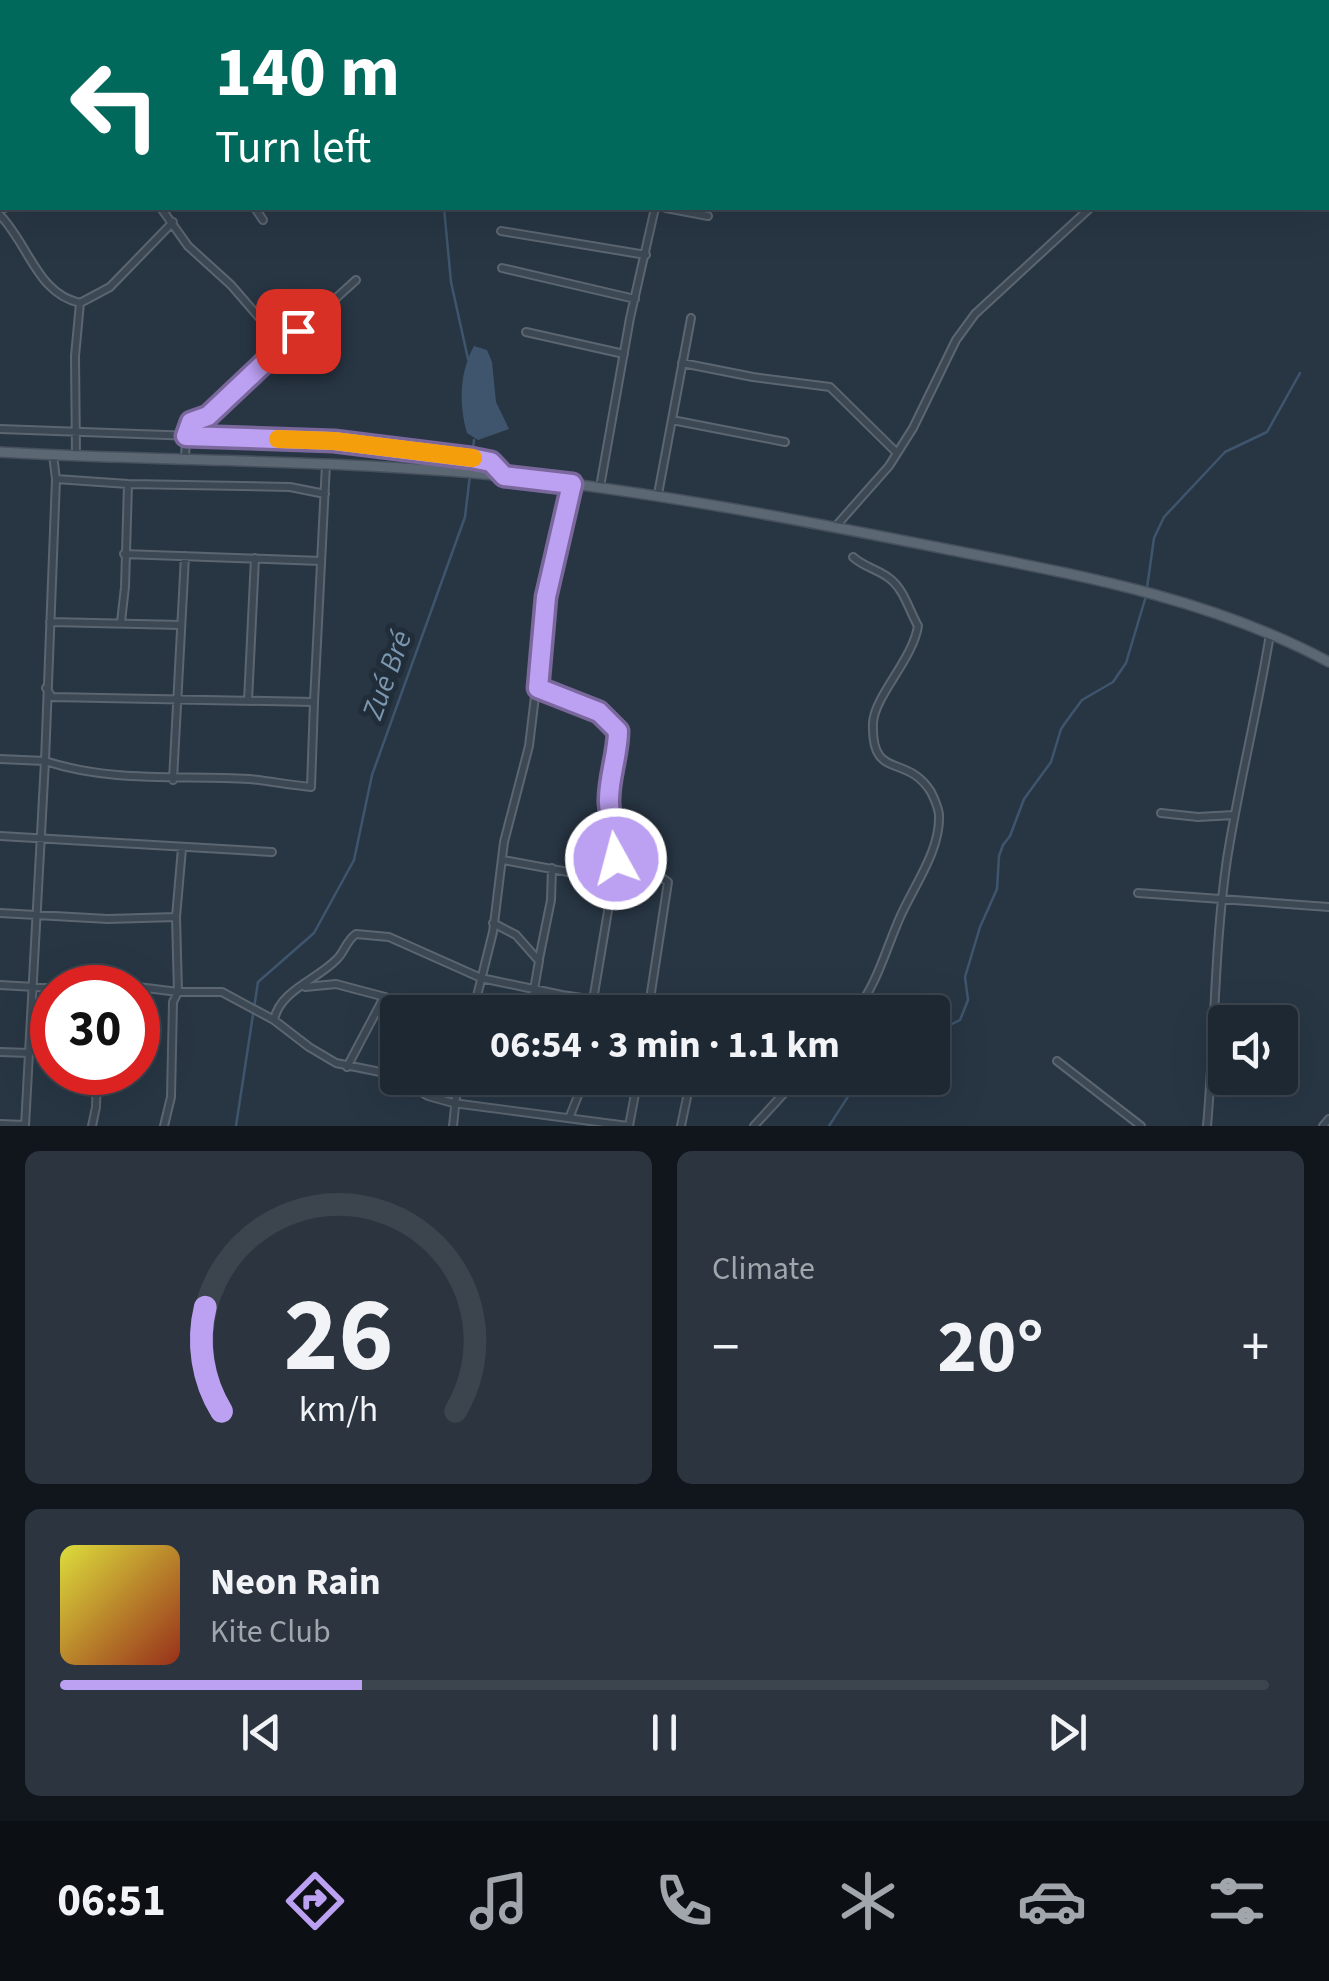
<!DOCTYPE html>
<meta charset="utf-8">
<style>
body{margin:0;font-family:"Source Sans 3",sans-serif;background:#2b343f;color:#f1f3f6;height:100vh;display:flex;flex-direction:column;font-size:38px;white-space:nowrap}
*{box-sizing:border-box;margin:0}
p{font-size:32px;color:#a1a6ac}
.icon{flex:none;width:55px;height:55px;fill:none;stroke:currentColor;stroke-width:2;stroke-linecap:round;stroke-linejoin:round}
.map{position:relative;height:1126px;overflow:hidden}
.details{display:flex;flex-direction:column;gap:25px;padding:25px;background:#10161c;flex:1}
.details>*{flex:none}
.guide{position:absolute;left:0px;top:0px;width:1330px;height:210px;box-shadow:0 10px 40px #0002,0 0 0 2px #3c444e;background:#00695c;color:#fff;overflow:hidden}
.controls{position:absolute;left:1208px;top:1005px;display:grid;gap:20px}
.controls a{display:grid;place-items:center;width:90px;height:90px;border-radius:10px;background:#1e2833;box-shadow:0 10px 40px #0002,0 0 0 2px #3c444e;font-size:50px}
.speed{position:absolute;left:30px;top:965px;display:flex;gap:20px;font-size:50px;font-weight:700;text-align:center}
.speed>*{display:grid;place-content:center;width:130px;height:130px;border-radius:50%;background:#1e2833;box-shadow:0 10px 40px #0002,0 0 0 2px #3c444e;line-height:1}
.speed .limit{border:15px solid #d22;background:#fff;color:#111}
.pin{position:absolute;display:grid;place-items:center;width:85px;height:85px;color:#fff;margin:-42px;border-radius:20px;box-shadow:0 5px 15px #0006}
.me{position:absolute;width:110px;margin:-55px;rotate:353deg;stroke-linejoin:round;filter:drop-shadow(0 0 8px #0008)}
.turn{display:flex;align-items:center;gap:35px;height:210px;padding:0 50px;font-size:45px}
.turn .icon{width:130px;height:130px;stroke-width:2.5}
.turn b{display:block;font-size:70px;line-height:85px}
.big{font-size:75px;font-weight:700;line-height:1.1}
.details .widget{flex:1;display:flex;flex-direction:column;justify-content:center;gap:15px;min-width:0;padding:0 35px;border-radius:15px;background:#2b343f}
.details .dial{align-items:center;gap:0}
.dial svg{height:260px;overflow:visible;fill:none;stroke:#3c444e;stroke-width:7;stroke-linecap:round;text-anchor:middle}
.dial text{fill:#f1f3f6;stroke:none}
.song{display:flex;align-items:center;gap:30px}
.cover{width:120px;height:120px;border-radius:15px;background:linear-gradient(135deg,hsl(60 70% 55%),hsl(10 70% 35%))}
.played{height:10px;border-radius:5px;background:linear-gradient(90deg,#bca0f2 25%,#3c444e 25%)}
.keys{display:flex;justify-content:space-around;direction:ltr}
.heat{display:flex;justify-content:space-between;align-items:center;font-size:55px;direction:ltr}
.details .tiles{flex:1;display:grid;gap:25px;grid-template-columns:1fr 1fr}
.widget:last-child{grid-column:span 2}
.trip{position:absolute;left:380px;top:995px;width:570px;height:100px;border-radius:10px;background:#1e2833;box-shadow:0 10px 40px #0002,0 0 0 2px #3c444e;font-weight:700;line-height:100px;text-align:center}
.tab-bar{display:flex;height:160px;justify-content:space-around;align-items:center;background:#0c1014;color:#a1a6ac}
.tab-bar .icon{width:70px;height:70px}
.tab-bar .on{color:#bca0f2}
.tab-bar b{font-size:45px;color:#f1f3f6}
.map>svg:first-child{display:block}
.green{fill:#2a4445}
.water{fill:#3e556d}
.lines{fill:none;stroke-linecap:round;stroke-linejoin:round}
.stream{stroke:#3e556d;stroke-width:2.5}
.minor-casing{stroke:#5b6671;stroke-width:10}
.major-casing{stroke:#46515d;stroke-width:12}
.minor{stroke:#3c4854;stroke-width:6}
.major{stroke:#5b6773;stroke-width:9}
.route-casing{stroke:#7a689d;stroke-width:25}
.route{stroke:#bca0f2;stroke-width:18}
.slow{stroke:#f59e0b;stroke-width:18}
.labels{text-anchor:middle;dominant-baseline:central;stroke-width:10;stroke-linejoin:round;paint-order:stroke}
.water-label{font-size:30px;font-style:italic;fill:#7b96af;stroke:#212d39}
</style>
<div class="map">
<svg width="1329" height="1126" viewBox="0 0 1329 1126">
<rect width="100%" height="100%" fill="#283644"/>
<!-- green -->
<path class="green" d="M194 0H634L197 2Z"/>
<!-- water -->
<path class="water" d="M474 346 487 350 492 362 496 402 509 429 478 440 467 433C459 405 459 373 474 346Z"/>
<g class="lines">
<!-- stream -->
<path class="stream" d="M457 2 459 0
M444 208 451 282 468 359
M471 467 474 440
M1147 588 1154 538 1164 517 1225 452 1267 432 1300 373
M932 1034 960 1020 968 1000 965 977 980 927 997 889 999 856 1003 845 1010 836 1024 799 1051 762 1061 729 1068 719 1082 700 1113 682 1126 663 1146 596
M236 1126 258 982 314 933 354 860 372 775 465 517 470 475
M829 1126 860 1078"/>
<defs>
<path id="minor" d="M9 0 12 2
M95 0 97 2
M143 2 145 0
M1238 2 1241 0
M0 132 2 129
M0 208H5
M161 208 188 246 231 285 284 346
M255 208 263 220
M666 208 708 216
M0 215C30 247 37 293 80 303
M501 231 646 255
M502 268 635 299
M526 332 624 354
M682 363 753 377 830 387 897 453
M672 420 785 442
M0 429 333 441 471 458 491 462 504 475
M76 456 75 356 80 303 110 287 173 222
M185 459 186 436 191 422 207 415 356 280
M56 479 128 484 290 487 325 494
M600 487 630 318 655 208
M658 494 691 318
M836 526 889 466 913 428 956 340 975 314 1090 208
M124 554 321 561
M853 557C864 567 877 569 889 578 904 589 909 610 918 626 913 659 874 697 873 723 871 782 906 752 931 792 934 798 938 808 939 814 941 849 915 884 901 915 886 948 878 983 855 1012
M50 622 181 625
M121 622 125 587 128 484
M46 688 52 697 314 702 311 787C290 785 269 781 249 779 180 775 112 783 45 761L56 479 53 455
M538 688 599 712 617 731 618 754 609 802 618 847 668 882 648 1012
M248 701 255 558
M314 702 326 464
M0 759 45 761 25 1126
M173 780 185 556
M1161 813 1198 817 1234 815
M0 836 272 852
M503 860 606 879
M1138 893 1329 907
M0 913 108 919 176 917
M493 923 516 935 539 961 530 1012
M539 959 551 900 552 868
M0 985 52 988
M305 987 336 984 419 1006 430 1012
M55 988 106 983 178 992H222L274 1020 309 1047 336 1063 390 1074 428 1096 453 1103 628 1126
M473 1012 493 932 504 842 529 746 547 597 571 484
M591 1012 608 911 606 879 618 848
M274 1020C280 990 317 980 337 959 345 951 346 941 356 934L389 937 481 978 562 995 648 1008
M0 1052 30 1053
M1057 1061 1141 1126
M347 1067 384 997
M570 1116 581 1088 579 1078
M0 1124 25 1125
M92 1126 96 1107 97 1072
M164 1126 171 1097 173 1002 178 992 176 917 182 848
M453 1126 458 1078
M629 1126 638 1078
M681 1126 691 1078
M754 1126 798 1078
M1207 1126C1215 1037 1214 948 1227 859 1239 783 1258 709 1270 634
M1323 1126 1329 1119"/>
<path id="major" d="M0 452C169 462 338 459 506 476 655 492 800 520 946 549 1078 575 1210 598 1329 662"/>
</defs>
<!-- minor casing -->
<use href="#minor" class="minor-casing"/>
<!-- major casing -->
<use href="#major" class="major-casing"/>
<!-- minor -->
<use href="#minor" class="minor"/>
<!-- major -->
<use href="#major" class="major"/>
</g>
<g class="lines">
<defs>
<path id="route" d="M298 331 208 416 191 422 186 436 334 441 471 458 491 462 504 476 572 484 546 597 538 688 599 712 618 731C618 755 608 779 609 803 610 822 619 839 616 859"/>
</defs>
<!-- route casing -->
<use href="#route" class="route-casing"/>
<!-- route -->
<use href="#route" class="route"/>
<!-- slow -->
<path class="slow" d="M278 439 334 441 473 458"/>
</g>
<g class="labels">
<!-- water labels -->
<g class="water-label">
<text transform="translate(387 675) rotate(-70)">Zué Bré</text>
</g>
</g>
</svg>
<div class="controls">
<a><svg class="icon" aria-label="sound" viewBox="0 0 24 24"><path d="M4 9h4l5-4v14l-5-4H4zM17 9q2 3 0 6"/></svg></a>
</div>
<div class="speed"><div class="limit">30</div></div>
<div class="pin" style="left:298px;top:331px;background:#d93025"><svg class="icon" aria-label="arrive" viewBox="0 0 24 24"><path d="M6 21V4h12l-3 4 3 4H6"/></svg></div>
<svg class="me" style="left:616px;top:859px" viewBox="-20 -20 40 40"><circle r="17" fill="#bca0f2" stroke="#fff" stroke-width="3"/><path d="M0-11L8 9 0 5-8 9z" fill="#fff"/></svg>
<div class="trip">06:54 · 3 min · 1.1 km</div>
<div class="guide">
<div class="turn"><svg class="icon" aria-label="left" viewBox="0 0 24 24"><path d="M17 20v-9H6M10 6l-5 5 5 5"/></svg><div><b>140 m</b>Turn left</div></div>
</div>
</div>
<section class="details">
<div class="tiles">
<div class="widget dial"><svg viewBox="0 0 100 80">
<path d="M14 69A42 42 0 1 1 86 69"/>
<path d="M14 69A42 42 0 0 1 9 37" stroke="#bca0f2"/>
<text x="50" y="56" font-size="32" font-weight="700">26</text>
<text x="50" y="72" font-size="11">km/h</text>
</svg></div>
<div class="widget"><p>Climate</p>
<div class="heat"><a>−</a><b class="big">20°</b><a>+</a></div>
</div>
<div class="widget">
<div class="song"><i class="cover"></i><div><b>Neon Rain</b><p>Kite Club</p></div></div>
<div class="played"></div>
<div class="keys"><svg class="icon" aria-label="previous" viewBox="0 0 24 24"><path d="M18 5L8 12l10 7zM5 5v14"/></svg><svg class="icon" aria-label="pause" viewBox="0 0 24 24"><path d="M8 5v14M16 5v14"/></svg><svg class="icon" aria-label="next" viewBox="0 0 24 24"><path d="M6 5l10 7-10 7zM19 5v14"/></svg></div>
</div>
</div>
</section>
<nav class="tab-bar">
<b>06:51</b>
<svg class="icon on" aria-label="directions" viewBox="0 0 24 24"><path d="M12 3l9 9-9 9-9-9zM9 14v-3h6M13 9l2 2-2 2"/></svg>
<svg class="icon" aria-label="music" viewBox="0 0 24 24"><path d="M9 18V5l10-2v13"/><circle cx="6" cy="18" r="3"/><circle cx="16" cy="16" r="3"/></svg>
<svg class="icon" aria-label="phone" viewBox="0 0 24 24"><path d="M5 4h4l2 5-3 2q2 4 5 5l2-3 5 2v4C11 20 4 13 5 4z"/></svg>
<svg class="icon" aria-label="climate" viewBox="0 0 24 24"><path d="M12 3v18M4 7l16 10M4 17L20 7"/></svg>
<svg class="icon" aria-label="car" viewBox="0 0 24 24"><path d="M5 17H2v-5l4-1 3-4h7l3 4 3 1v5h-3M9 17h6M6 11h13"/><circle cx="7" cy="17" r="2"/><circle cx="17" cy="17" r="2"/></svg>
<svg class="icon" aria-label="filters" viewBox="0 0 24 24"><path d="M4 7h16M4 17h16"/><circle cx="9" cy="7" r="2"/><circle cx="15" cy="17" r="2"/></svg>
</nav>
